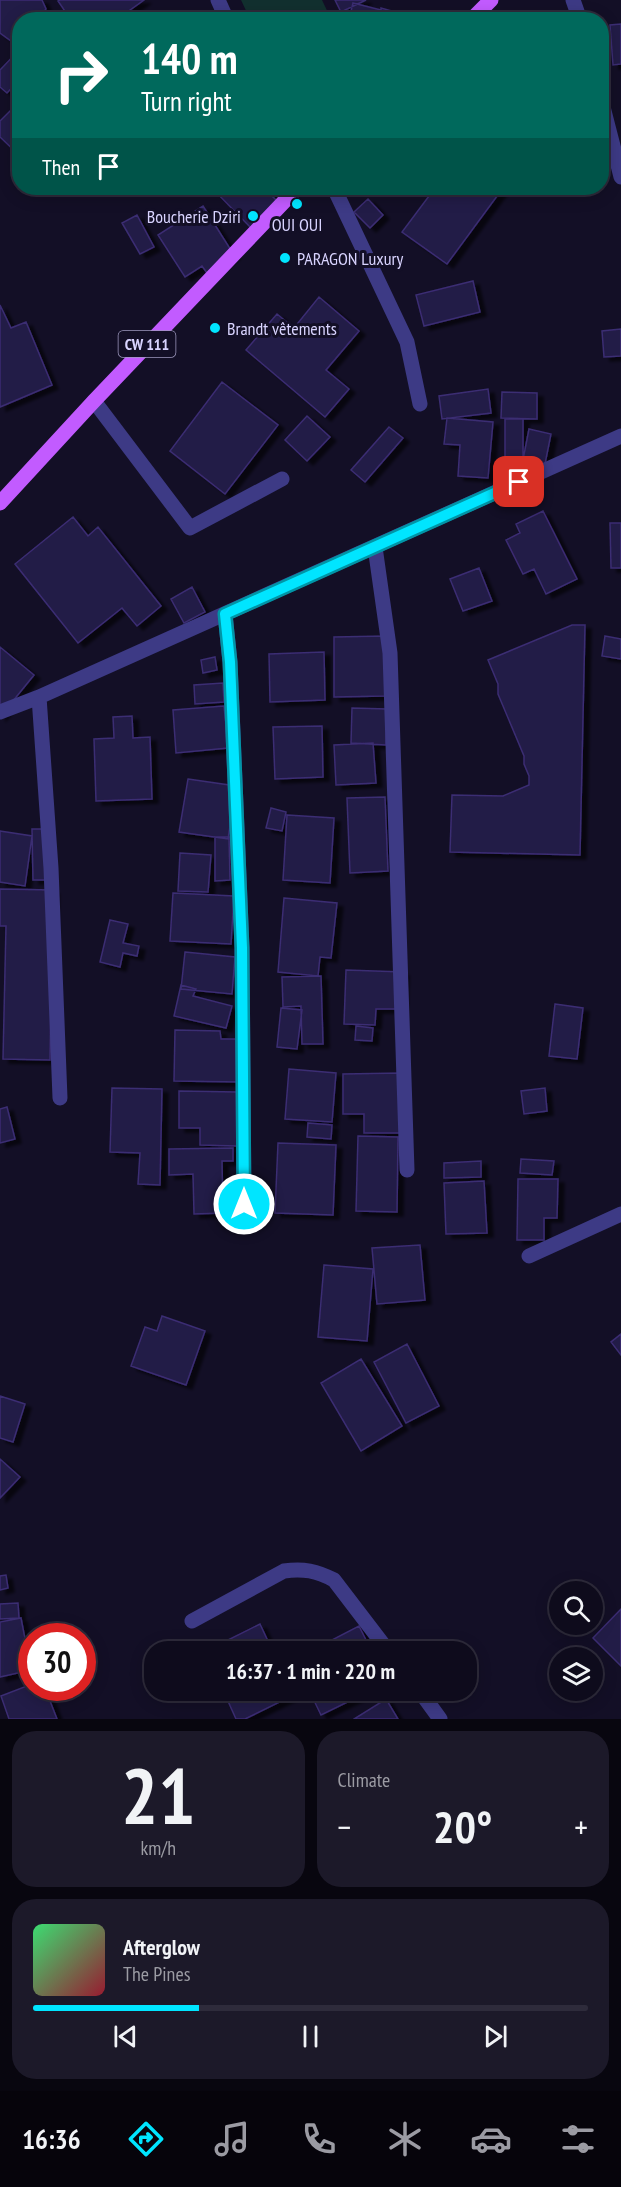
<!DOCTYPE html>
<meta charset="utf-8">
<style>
body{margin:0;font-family:"PT Sans Narrow",sans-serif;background:#1c1929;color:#f1f3f6;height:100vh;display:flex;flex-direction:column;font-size:22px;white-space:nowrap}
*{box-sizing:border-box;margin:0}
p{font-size:20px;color:#9b9ba3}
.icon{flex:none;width:33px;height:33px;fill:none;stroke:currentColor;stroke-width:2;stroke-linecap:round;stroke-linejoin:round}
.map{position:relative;height:1719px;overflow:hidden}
.drawer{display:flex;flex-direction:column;gap:12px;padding:12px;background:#08060f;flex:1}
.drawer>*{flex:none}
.top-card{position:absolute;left:12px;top:12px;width:597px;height:183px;border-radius:24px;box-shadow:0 3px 15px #0003,0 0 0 2px #2e2b3b;background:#00695c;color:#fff;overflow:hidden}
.fabs{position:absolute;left:549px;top:1581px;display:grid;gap:12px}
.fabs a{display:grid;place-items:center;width:54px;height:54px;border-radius:50%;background:#0e0b1c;box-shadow:0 3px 15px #0003,0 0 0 2px #2e2b3b;font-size:30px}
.speed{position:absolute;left:18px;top:1623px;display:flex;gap:12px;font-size:30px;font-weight:700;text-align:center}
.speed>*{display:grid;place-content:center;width:78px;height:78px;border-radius:50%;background:#0e0b1c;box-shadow:0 3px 15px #0003,0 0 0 2px #2e2b3b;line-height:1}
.speed .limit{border:9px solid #d22;background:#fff;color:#111}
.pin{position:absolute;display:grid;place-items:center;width:51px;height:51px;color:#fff;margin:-26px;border-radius:12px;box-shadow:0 3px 9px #0006}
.me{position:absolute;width:66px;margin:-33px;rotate:0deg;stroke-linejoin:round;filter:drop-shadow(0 0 4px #0008)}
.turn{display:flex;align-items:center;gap:21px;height:126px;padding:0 30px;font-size:27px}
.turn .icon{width:78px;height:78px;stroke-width:2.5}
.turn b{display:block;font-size:42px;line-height:51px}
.then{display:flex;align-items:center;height:57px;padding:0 30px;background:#0003;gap:12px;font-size:22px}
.big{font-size:45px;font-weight:700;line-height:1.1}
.drawer .card{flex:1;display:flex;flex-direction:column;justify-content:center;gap:9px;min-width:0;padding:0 21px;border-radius:24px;background:#1c1929}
.drawer .dial{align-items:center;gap:0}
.dial b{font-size:78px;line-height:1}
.song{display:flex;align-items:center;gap:18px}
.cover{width:72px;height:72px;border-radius:9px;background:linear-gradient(135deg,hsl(140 70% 55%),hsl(350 70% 35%))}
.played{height:6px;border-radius:3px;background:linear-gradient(90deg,#00e5ff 30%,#2e2b3b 30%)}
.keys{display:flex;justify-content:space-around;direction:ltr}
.heat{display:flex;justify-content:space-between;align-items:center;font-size:33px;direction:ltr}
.drawer .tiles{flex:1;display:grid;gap:12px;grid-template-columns:1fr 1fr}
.card:last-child{grid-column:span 2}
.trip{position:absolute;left:144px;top:1641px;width:333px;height:60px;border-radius:24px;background:#0e0b1c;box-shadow:0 3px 15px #0003,0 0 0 2px #2e2b3b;font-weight:700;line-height:60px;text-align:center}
.tabs{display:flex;height:96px;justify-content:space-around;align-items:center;background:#06040b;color:#9b9ba3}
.tabs .icon{width:42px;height:42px}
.tabs .selected{color:#00e5ff}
.tabs b{font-size:27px;color:#f1f3f6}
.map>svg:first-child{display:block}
.green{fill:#12302f}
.building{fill:#241b47;stroke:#3b2d73;stroke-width:1.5;filter:url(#shadow)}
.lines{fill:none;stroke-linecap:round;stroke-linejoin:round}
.minor{stroke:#3d3a85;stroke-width:15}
.major{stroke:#c25bff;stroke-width:15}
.route-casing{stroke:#0095a6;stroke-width:15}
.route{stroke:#00e5ff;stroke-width:10}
.poi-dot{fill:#00e5ff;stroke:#130f26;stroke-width:2}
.labels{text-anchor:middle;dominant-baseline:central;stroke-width:6;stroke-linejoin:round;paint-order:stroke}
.shield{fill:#130f26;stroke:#9e99be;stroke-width:1.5}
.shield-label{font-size:16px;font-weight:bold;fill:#d9d4ff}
.poi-label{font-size:18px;fill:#d9d4ff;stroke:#130f26;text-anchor:start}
</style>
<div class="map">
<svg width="621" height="1719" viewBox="0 0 621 1719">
<defs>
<filter id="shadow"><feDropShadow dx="6" dy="4" stdDeviation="1.5" flood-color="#0009"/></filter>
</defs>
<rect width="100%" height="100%" fill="#130f26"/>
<!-- green -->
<path class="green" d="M241 0H322L331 19H250Z"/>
<!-- building -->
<path class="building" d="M0 0H42L46 9 38 20H20V44L18 46 0 33Z
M60 0H144L116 20H71L58 1Z
M335 0H366L341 12Z
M353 3 381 10V8L413 17V20H349Z
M621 24V64L613 65 610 25Z
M20 49V79L7 93 0 87V70Z
M20 101V156L0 137V121Z
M602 133H605L609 164 602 165Z
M212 188H264L279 203 252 229Z
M435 188H503L447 264 402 232Z
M368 199 383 215 370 228 354 212Z
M203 206 234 255 207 273 202 266 185 277 158 235Z
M137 215 154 247 140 254 122 223Z
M473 281 480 312 424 326 416 295Z
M319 297 359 331 326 370 349 389 325 417 246 350 277 314 294 328Z
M0 305 11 328 26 322 52 385 0 407Z
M621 329V356L604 357 602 331Z
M222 382 278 425 225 494 170 451Z
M488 389 491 413 442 419 439 396Z
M502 392 537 393V419L501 418Z
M307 416 330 437 307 461 285 440Z
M447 418 493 422 488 478 458 476 460 445 444 444Z
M505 419H523V475L505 476Z
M389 427 403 438 365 482 351 470Z
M529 429 551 434 544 469 522 465Z
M543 511 577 579 546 594 534 569 523 574 506 540 520 533 516 524Z
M73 517 88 536 98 527 161 606 137 626 122 608 78 643 15 564Z
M610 523H621V568H611Z
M479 568 492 601 463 611 450 579Z
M192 587 205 612 184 623 171 599Z
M572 625H585L580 855 450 852 452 795 503 796 529 785V776L524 764V756L498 694V684L488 660Z
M385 636V696L334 697V637Z
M605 636 621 639V659L602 656Z
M0 647 34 675 0 717Z
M324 652 325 700 270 702 269 654Z
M215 657 217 670 203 673 201 660Z
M223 683 224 702 195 704 194 685Z
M224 706 228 748 176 753 173 710Z
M352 708 387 709 386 745 351 743Z
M132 716 133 738 150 737 152 799 96 801 94 739 114 738 113 717Z
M322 726 323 777 275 779 273 727Z
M373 743 376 783 336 785 334 745Z
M188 779 236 786 228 839 179 832Z
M385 797 388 871 350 873 347 798Z
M271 808 286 812 282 831 266 828Z
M287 815 334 818 330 883 283 880Z
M32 829H48V880H33Z
M0 831 32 836 25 886 0 882Z
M215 837H229L230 880 215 881Z
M180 853 211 855 208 892 178 891Z
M0 889 53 890 50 1060 3 1059 6 926H0Z
M173 893 234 896 231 944 170 941Z
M284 898 337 903 331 958 320 957 318 976 278 972Z
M110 920 128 924 123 943 139 946 137 956 123 953 120 967 100 962Z
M185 952 235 957 232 994 181 989Z
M346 970 403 972 401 1009H376L375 1025 344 1024Z
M321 976 323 1044H302L301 1006 283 1007 282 977Z
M181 985 196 989 193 996 232 1006 226 1028 174 1016Z
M555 1004 583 1008 577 1059 549 1056Z
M281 1008 302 1010 297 1049 277 1047Z
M356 1026 373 1028 372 1041 355 1040Z
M175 1030 220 1031 221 1039H242L241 1082 174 1081Z
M289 1069 336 1073 332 1122 285 1119Z
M401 1073 400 1133H364V1114H343V1074Z
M112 1088 162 1089 160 1185 138 1184 140 1153 110 1152Z
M545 1088 547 1111 524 1114 521 1091Z
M179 1091 237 1092V1146L200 1145V1128H179Z
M7 1107 15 1139 0 1143V1109Z
M308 1123 332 1125 331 1139 307 1137Z
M358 1136 398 1137 397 1212 356 1211Z
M278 1143 336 1145 333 1215 275 1213Z
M233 1148V1161H222L223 1213 194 1214 193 1174 169 1175V1149Z
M521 1159 554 1161 552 1175 520 1173Z
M481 1161V1177L444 1178V1163Z
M518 1179H558L557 1218H544V1240H517Z
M484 1181 487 1233 446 1234 444 1183Z
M420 1245 425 1300 377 1304 372 1248Z
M324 1265 373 1269 367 1341 318 1337Z
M162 1316 205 1331 186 1385 131 1366 145 1327 157 1331Z
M621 1334V1355L611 1342Z
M407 1344 439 1406 406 1423 374 1362Z
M361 1359 402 1426 361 1451 321 1383Z
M0 1396 25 1404 13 1442 0 1438Z
M0 1459 20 1477 0 1498Z
M6 1575 8 1588 0 1590V1576Z
M18 1603 19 1618 0 1619V1604Z
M621 1609V1666L593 1638Z
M21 1618 31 1670 0 1677V1622Z
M260 1624 273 1652H204Z
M359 1626 372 1652H333L328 1642Z
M32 1684V1688H45L57 1719H9L1 1696Z
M223 1690H292L294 1695 245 1719H236Z
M309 1690H372L321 1715Z
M386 1699 398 1719H354Z"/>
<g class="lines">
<!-- minor -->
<path class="minor" d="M218 0 227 20
M573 0 580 20
M602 103 621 177
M334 188 407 342 420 404
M94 401 190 528 282 479
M375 547 390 653 407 1170
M225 614 230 662 242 948 244 1204
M39 697 51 868 60 1098
M0 712 39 697 621 436
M529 1256 621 1214
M192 1621 284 1571C303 1568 317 1571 334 1580L389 1652
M419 1690 440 1719"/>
<!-- major -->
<path class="major" d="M471 20 491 0
M0 503 94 401 297 188"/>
</g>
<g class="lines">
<defs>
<path id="route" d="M244 1204 242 948 230 662 225 614 519 482"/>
</defs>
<!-- route casing -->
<use href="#route" class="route-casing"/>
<!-- route -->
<use href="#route" class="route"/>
</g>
<!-- markers -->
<g class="poi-dot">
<circle cx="297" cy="204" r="6"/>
<circle cx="253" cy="216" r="6"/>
<circle cx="285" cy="258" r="6"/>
<circle cx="215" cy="328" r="6"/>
</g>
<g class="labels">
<!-- shield labels -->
<rect class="shield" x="118.5" y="331" width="57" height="26" rx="4.5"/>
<g class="shield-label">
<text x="147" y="344">CW 111</text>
</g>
<!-- poi labels -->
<g class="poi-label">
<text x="241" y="216" text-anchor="end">Boucherie Dziri</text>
<text x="297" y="224" text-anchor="middle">OUI OUI</text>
<text x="297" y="258">PARAGON Luxury</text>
<text x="227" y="328">Brandt vêtements</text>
</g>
</g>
</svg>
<div class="fabs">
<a><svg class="icon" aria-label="search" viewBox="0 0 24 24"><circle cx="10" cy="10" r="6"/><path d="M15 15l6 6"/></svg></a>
<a><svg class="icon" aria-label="layers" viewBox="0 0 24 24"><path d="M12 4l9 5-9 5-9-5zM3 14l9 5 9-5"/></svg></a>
</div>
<div class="speed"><div class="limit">30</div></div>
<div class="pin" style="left:519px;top:482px;background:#d93025"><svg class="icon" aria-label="arrive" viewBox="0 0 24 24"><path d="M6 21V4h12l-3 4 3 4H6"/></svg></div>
<svg class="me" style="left:244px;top:1204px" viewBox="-20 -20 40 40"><circle r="17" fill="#00e5ff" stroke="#fff" stroke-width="3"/><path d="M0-11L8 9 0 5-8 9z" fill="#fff"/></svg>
<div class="trip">16:37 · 1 min · 220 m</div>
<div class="top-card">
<div class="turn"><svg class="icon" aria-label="right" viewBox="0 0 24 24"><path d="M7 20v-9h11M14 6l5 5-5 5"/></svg><div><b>140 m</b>Turn right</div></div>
<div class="then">Then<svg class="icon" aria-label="arrive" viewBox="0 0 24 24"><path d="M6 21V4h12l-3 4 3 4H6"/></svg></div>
</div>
</div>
<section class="drawer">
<div class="tiles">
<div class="card dial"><b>21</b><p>km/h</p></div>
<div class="card"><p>Climate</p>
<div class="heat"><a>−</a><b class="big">20°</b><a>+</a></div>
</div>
<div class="card">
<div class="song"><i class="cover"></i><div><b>Afterglow</b><p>The Pines</p></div></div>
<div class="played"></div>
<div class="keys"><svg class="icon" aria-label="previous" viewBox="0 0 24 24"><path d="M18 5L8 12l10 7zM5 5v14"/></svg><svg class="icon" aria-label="pause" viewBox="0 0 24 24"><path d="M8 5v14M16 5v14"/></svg><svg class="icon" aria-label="next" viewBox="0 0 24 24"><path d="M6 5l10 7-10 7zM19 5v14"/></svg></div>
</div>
</div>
</section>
<nav class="tabs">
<b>16:36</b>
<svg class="icon selected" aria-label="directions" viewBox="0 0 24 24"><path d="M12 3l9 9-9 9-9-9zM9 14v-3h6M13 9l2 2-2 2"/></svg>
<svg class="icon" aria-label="music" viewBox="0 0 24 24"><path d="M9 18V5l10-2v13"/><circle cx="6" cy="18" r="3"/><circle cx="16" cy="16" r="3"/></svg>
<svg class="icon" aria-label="phone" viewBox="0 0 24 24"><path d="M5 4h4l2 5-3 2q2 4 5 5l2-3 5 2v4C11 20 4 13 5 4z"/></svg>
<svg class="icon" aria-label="climate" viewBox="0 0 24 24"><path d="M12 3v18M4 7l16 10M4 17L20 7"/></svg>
<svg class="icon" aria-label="car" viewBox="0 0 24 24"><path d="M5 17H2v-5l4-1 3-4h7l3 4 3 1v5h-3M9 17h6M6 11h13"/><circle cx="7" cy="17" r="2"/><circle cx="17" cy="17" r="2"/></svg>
<svg class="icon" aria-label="filters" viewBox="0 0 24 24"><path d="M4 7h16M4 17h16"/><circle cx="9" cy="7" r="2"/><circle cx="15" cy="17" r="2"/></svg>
</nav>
